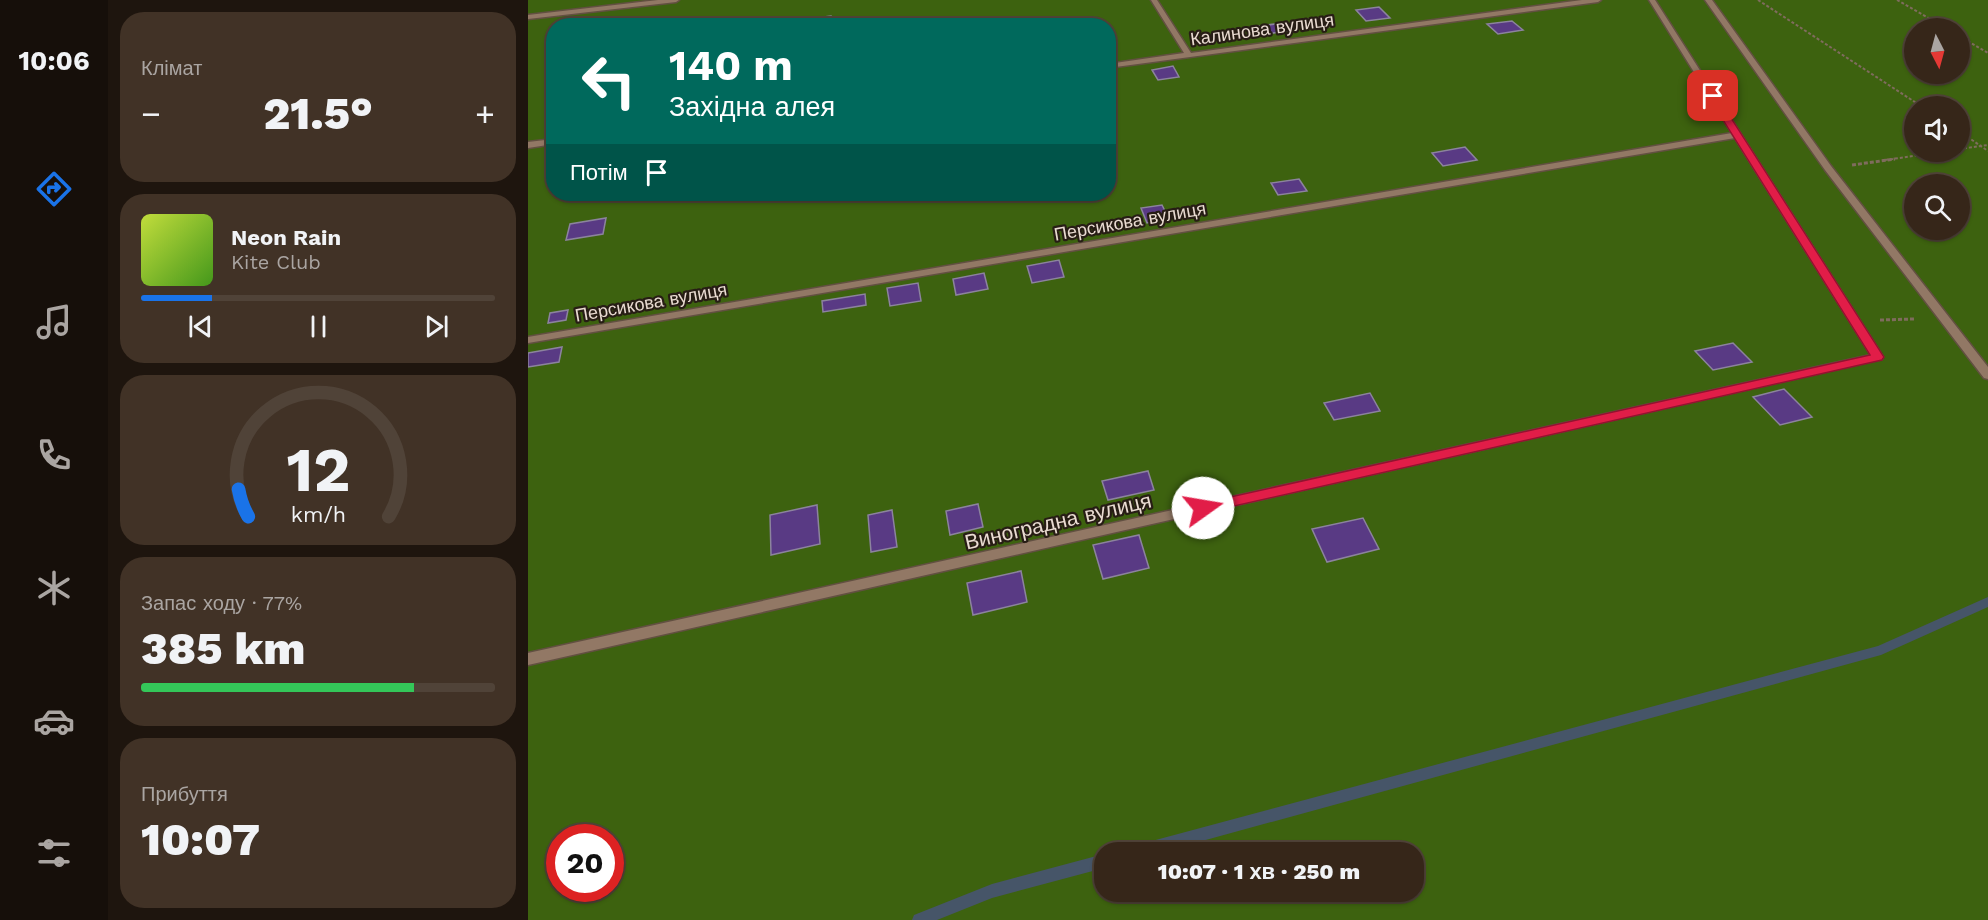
<!DOCTYPE html>
<html lang="uk">
<meta charset="utf-8">
<style>
body{margin:0;font-family:"Work Sans",sans-serif;background:#413226;color:#f1f3f6;height:100vh;display:flex;flex-direction:column;font-size:22px;white-space:nowrap}
*{box-sizing:border-box;margin:0}
p{font-size:20px;color:#aaa5a2}
.icon{flex:none;width:33px;height:33px;fill:none;stroke:currentColor;stroke-width:2;stroke-linecap:round;stroke-linejoin:round}
.map{position:relative;flex:1;overflow:hidden}
.sheet{display:flex;flex-direction:column;gap:12px;padding:12px;background:#1e150e;width:420px}
.sheet>*{flex:none}
.banner{position:absolute;left:18px;top:18px;width:570px;height:183px;border-radius:24px;box-shadow:0 2px 4px #0004,0 0 0 2px #504338;background:#00695c;color:#fff;overflow:hidden}
.needle{width:39px;rotate:174deg}
.controls{position:absolute;left:1376px;top:18px;display:grid;gap:12px}
.controls a{display:grid;place-items:center;width:66px;height:66px;border-radius:50%;background:#362619;box-shadow:0 2px 4px #0004,0 0 0 2px #504338;font-size:30px}
.speed{position:absolute;left:18px;top:824px;display:flex;gap:12px;font-size:30px;font-weight:700;text-align:center}
.speed>*{display:grid;place-content:center;width:78px;height:78px;border-radius:50%;background:#362619;box-shadow:0 2px 4px #0004,0 0 0 2px #504338;line-height:1}
.speed .limit{border:9px solid #d22;background:#fff;color:#111}
.pin{position:absolute;display:grid;place-items:center;width:51px;height:51px;color:#fff;margin:-26px;border-radius:12px;box-shadow:0 3px 9px #0006}
.me{position:absolute;width:66px;margin:-33px;rotate:77deg;stroke-linejoin:round;filter:drop-shadow(0 0 4px #0008)}
.turn{display:flex;align-items:center;gap:21px;height:126px;padding:0 24px;font-size:27px}
.turn .icon{width:78px;height:78px;stroke-width:2.5}
.turn b{display:block;font-size:42px;line-height:51px}
.then{display:flex;align-items:center;height:57px;padding:0 24px;background:#0003;gap:12px;font-size:22px}
.big{font-size:45px;font-weight:800;line-height:1.1}
.sheet .tile{flex:1;display:flex;flex-direction:column;justify-content:center;gap:9px;min-width:0;padding:0 21px;border-radius:24px;background:#413226}
.sheet .dial{align-items:center;gap:0}
.dial svg{height:156px;overflow:visible;fill:none;stroke:#504338;stroke-width:7;stroke-linecap:round;text-anchor:middle}
.dial text{fill:#f1f3f6;stroke:none}
.song{display:flex;align-items:center;gap:18px}
.cover{width:72px;height:72px;border-radius:9px;background:linear-gradient(135deg,hsl(70 70% 55%),hsl(100 70% 35%))}
.played{height:6px;border-radius:3px;background:linear-gradient(90deg,#1a73e8 20%,#504338 20%)}
.keys{display:flex;justify-content:space-around;direction:ltr}
.heat{display:flex;justify-content:space-between;align-items:center;font-size:33px;direction:ltr}
.charge{height:9px;border-radius:4px;background:linear-gradient(90deg,#34c759 77%,#504338 0)}
.trip{position:absolute;left:566px;top:842px;width:330px;height:60px;border-radius:24px;background:#362619;box-shadow:0 2px 4px #0004,0 0 0 2px #504338;font-weight:800;line-height:60px;text-align:center}
main{display:flex;flex:1;min-height:0}
.dock{display:flex;flex-direction:column;width:108px;justify-content:space-around;align-items:center;background:#160f0a;color:#aaa5a2}
.dock .icon{width:42px;height:42px}
.dock .active{color:#1a73e8}
.dock b{font-size:27px;color:#f1f3f6}
.map>svg:first-child{display:block}
.green{fill:#3d620f;fill-rule:evenodd}
.lines{fill:none;stroke-linecap:round;stroke-linejoin:round}
.stream{fill:#465568;fill-rule:evenodd}
.building{fill:#593a84;stroke:#8c839e;stroke-width:1.5}
.lane-casing{stroke:#625041;stroke-width:3}
.street-casing{stroke:#625041;stroke-width:3}
.path-far1{stroke:#7f6c5d;stroke-width:2;stroke-dasharray:3 2;stroke-linecap:butt}
.path{stroke:#7f6c5d;stroke-width:3;stroke-dasharray:4 2;stroke-linecap:butt}
.lane{fill:#927865;fill-rule:evenodd}
.street{fill:#927865;fill-rule:evenodd}
.route{fill:#e11d48;stroke:#92132f;stroke-width:1.5}
.labels{text-anchor:middle;dominant-baseline:central;stroke-width:4.5;stroke-linejoin:round;paint-order:stroke}
.far-street-label{font-size:18px;fill:#e9dbd1;stroke:#271d15}
.street-label{font-size:21px;fill:#e9dbd1;stroke:#271d15}
</style>
<main>
<nav class="dock">
<b>10:06</b>
<svg class="icon active" aria-label="directions" viewBox="0 0 24 24"><path d="M12 3l9 9-9 9-9-9zM9 14v-3h6M13 9l2 2-2 2"/></svg>
<svg class="icon" aria-label="music" viewBox="0 0 24 24"><path d="M9 18V5l10-2v13"/><circle cx="6" cy="18" r="3"/><circle cx="16" cy="16" r="3"/></svg>
<svg class="icon" aria-label="phone" viewBox="0 0 24 24"><path d="M5 4h4l2 5-3 2q2 4 5 5l2-3 5 2v4C11 20 4 13 5 4z"/></svg>
<svg class="icon" aria-label="climate" viewBox="0 0 24 24"><path d="M12 3v18M4 7l16 10M4 17L20 7"/></svg>
<svg class="icon" aria-label="car" viewBox="0 0 24 24"><path d="M5 17H2v-5l4-1 3-4h7l3 4 3 1v5h-3M9 17h6M6 11h13"/><circle cx="7" cy="17" r="2"/><circle cx="17" cy="17" r="2"/></svg>
<svg class="icon" aria-label="filters" viewBox="0 0 24 24"><path d="M4 7h16M4 17h16"/><circle cx="9" cy="7" r="2"/><circle cx="15" cy="17" r="2"/></svg>
</nav>
<section class="sheet">
<div class="tile"><p>Клімат</p>
<div class="heat"><a>−</a><b class="big">21.5°</b><a>+</a></div>
</div>
<div class="tile">
<div class="song"><i class="cover"></i><div><b>Neon Rain</b><p>Kite Club</p></div></div>
<div class="played"></div>
<div class="keys"><svg class="icon" aria-label="previous" viewBox="0 0 24 24"><path d="M18 5L8 12l10 7zM5 5v14"/></svg><svg class="icon" aria-label="pause" viewBox="0 0 24 24"><path d="M8 5v14M16 5v14"/></svg><svg class="icon" aria-label="next" viewBox="0 0 24 24"><path d="M6 5l10 7-10 7zM19 5v14"/></svg></div>
</div>
<div class="tile dial"><svg viewBox="0 0 100 80">
<path d="M14 69A42 42 0 1 1 86 69"/>
<path d="M14 69A42 42 0 0 1 9 55" stroke="#1a73e8"/>
<text x="50" y="56" font-size="32" font-weight="700">12</text>
<text x="50" y="72" font-size="11">km/h</text>
</svg></div>
<div class="tile"><p>Запас ходу · 77%</p><b class="big">385 km</b><div class="charge"></div></div>
<div class="tile"><p>Прибуття</p><b class="big">10:07</b></div>
</section>
<div class="map">
<svg width="1460" height="920" viewBox="0 0 1460 920">
<rect width="100%" height="100%" fill="#483221"/>
<!-- green -->
<path class="green" d="M0 0H1460V920H0ZM26 26H580V194H26ZM1386 28H1431V74H1386ZM1386 106H1431V152H1386ZM1386 184H1431V230H1386ZM32 837H82V888H32ZM576 852H885V891H576Z"/>
<g class="lines">
<!-- stream -->
<path class="stream" d="M1460 597V607L1353 655 634 852H602L604 847 609 845 1350 646Z
M576 854V868L464 898 409 920H384L386 915 464 884Z"/>
</g>
<!-- building -->
<path class="building" d="M851 7 862 18 838 21 828 10Z
M303 16 304 25 272 26 271 20Z
M792 18 800 27 778 29 771 20Z
M984 21 995 30 970 34 959 24Z
M755 23 761 31 729 35 723 27Z
M645 66 651 77 630 80 624 70Z
M937 147 949 160 915 166 904 153Z
M771 179 779 191 750 195 743 183Z
M634 205 641 219 619 223 613 208Z
M78 218 75 234 38 240 42 224Z
M531 260 536 277 504 283 499 266Z
M456 273 460 289 428 295 425 279Z
M390 283 393 301 362 306 359 288Z
M337 294 338 305 295 312 294 301Z
M40 310 38 320 20 323 22 313Z
M1205 343 1224 362 1185 370 1167 351Z
M34 347 31 362 0 367V353Z
M1256 389 1284 417 1252 425 1225 397Z
M842 393 852 411 806 420 796 403Z
M620 471 626 490 580 500 574 481Z
M450 504 455 527 422 535 418 511Z
M289 505 292 544 243 555 242 515Z
M364 510 369 547 343 552 340 515Z
M835 518 851 549 799 562 784 529Z
M611 535 621 568 575 579 565 545Z
M493 571 499 602 445 615 439 583Z"/>
<g class="lines">
<defs>
<path id="lane" d="M130 0H151L148 2 0 19V15Z
M623 0H629L663 53 1054 0H1073L1070 2 580 68V64L656 53Z
M1121 0H1127L1355 357 1354 359 0 665V653L1343 355 1207 138 0 343V337L1204 133Z
M26 139V144L0 148V142Z"/>
<path id="street" d="M1177 0H1184L1303 166 1460 367V379L1456 378 1297 170Z"/>
</defs>
<!-- lane casing -->
<use href="#lane" class="lane-casing"/>
<!-- street casing -->
<use href="#street" class="street-casing"/>
<!-- path-far1 -->
<path class="path-far1" d="M1230 0 1393 106
M1369 0 1418 28
M1431 36 1460 53
M1431 131 1460 151
M1431 149 1460 145
M1357 160 1414 152"/>
<!-- path -->
<path class="path" d="M1324 165 1367 159
M1352 320 1386 319"/>
<!-- lane -->
<use href="#lane" class="lane"/>
<!-- street -->
<use href="#street" class="street"/>
</g>
<!-- route -->
<path class="route" d="M1181 94 1189 96 1356 357 1354 360 675 513 670 512 668 508 675 503 1342 355 1180 96Z"/>
<g class="labels">
<!-- far-street labels -->
<g class="far-street-label">
<text transform="translate(734 29) rotate(-8)">Калинова вулиця</text>
<text transform="translate(602 221) rotate(-10)">Персикова вулиця</text>
<text transform="translate(123 302) rotate(-10)">Персикова вулиця</text>
</g>
<!-- street labels -->
<g class="street-label">
<text transform="translate(530 521) rotate(-13)">Виноградна вулиця</text>
</g>
</g>
</svg>
<div class="controls">
<a><svg class="needle" viewBox="-14 -14 28 28"><path d="M0-13l5 13h-10z" fill="#e53935"/><path d="M0 13l5-13h-10z" fill="#aaa5a2"/></svg></a>
<a><svg class="icon" aria-label="sound" viewBox="0 0 24 24"><path d="M4 9h4l5-4v14l-5-4H4zM17 9q2 3 0 6"/></svg></a>
<a><svg class="icon" aria-label="search" viewBox="0 0 24 24"><circle cx="10" cy="10" r="6"/><path d="M15 15l6 6"/></svg></a>
</div>
<div class="speed"><div class="limit">20</div></div>
<div class="pin" style="left:1185px;top:96px;background:#d93025"><svg class="icon" aria-label="arrive" viewBox="0 0 24 24"><path d="M6 21V4h12l-3 4 3 4H6"/></svg></div>
<svg class="me" style="left:675px;top:508px" viewBox="-20 -20 40 40"><circle r="19" fill="#fff"/><path d="M0-13L10 11 0 6-10 11z" fill="#e11d48"/></svg>
<div class="trip">10:07 · 1 хв · 250 m</div>
<div class="banner">
<div class="turn"><svg class="icon" aria-label="left" viewBox="0 0 24 24"><path d="M17 20v-9H6M10 6l-5 5 5 5"/></svg><div><b>140 m</b>Західна алея</div></div>
<div class="then">Потім<svg class="icon" aria-label="arrive" viewBox="0 0 24 24"><path d="M6 21V4h12l-3 4 3 4H6"/></svg></div>
</div>
</div>
</main>
